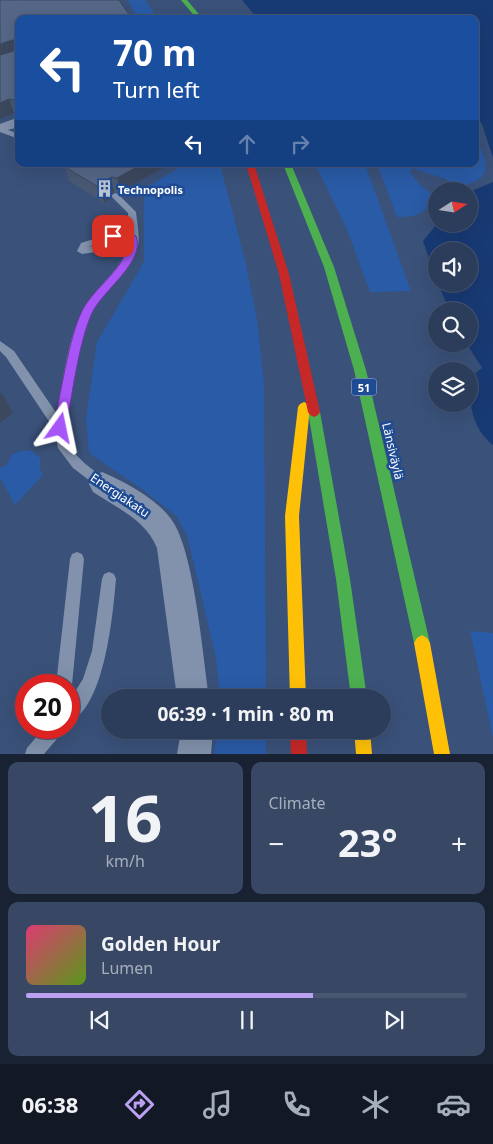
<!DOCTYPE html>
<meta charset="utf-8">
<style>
body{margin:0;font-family:"Noto Sans",sans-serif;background:#384864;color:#f1f3f6;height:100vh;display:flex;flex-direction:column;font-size:19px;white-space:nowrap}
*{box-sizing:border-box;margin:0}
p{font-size:16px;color:#a6aebb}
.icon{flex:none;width:28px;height:28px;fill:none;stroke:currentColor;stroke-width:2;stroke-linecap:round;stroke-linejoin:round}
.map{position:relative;height:754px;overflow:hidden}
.details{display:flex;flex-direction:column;gap:8px;padding:8px;background:#182232;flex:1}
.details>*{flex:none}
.top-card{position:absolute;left:15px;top:15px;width:464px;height:152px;border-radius:10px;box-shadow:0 5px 20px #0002,0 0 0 1px #485671;background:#1a4fa0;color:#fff;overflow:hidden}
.needle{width:32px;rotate:78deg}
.controls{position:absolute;left:428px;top:182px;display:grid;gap:10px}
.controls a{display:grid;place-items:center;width:50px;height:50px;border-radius:50%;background:#2c3d5b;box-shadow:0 5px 20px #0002,0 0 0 1px #485671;font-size:25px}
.speed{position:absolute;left:15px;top:674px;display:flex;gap:10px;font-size:25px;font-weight:700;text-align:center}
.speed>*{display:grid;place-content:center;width:65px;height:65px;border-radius:50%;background:#2c3d5b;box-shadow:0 5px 20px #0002,0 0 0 1px #485671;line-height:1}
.speed .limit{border:8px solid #d22;background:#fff;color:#111}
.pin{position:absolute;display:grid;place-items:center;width:42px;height:42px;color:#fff;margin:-21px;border-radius:10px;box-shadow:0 2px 8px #0006}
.me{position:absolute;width:55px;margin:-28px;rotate:12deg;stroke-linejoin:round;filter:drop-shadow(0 0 4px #0008)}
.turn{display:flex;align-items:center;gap:18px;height:105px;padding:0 15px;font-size:22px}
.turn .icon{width:65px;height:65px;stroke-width:2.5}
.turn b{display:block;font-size:35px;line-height:42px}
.lanes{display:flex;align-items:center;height:48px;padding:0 15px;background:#0003;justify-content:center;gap:25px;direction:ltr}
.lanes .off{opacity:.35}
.big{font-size:38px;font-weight:700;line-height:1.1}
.details .widget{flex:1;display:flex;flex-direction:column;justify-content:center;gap:8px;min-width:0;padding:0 18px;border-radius:10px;background:#384864}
.details .dial{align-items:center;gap:0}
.dial b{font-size:65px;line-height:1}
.song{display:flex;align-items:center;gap:15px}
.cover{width:60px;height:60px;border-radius:8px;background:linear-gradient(135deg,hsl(340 70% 55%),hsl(90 70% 35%))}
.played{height:5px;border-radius:2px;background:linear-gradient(90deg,#bca0f2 65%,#485671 65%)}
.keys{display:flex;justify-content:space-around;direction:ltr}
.heat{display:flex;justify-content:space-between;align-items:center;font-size:28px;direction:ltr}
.details .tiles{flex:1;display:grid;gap:8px;grid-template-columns:1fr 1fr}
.widget:last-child{grid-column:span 2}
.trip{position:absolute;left:101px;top:689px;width:290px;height:50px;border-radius:25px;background:#2c3d5b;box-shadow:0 5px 20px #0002,0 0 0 1px #485671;font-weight:700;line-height:50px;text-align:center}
.tab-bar{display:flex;height:80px;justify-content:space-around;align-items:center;background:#121824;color:#a6aebb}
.tab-bar .icon{width:35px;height:35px}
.tab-bar .active{color:#bca0f2}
.tab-bar b{font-size:22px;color:#f1f3f6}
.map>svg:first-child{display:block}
.green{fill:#2a5ba6}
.water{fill:#183a74}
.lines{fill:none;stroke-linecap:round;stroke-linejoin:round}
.lane{fill:#8292ac;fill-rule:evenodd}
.street{fill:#8292ac;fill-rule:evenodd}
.fast{fill:#4caf50;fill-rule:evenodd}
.slow{fill:#ffc107;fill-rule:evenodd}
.jam{fill:#c62828;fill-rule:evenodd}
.wall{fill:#495974}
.shaded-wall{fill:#3c485e}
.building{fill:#556787;stroke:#3c485e}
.route{fill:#a855f7;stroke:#6d37a1}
.labels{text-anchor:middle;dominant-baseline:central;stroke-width:5;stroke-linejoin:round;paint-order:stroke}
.far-poi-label{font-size:11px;font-weight:bold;fill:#fff;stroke:#1f4b94;text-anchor:start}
.shield{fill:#1f4b94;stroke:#bcc9df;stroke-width:1}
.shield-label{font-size:11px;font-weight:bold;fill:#fff}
.street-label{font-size:12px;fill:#fff;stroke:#1f4b94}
</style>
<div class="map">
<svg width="493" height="754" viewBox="0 0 493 754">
<rect width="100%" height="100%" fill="#3a5179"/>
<!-- green -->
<path class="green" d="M128 0H145L158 19H138Z
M475 137C481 150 493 169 479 179 471 184 468 182 460 191 446 174 432 177 413 168L410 172 421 186 431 193C430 215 415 217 397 217L377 164H475Z
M185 164H220L245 260 257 319 264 384 266 697H220L216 658 187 535 176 516 143 490 89 453 86 418 97 342 144 262V189Z
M315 164H365L411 291 370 292 346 227Z
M20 451H32L40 458V468L43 475 15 505 0 478V468L8 464 11 455Z
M470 631 493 633V738Z
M217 730H266V754H214Z"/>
<!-- water -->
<path class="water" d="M242 0H493V158L482 124 475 116V19H258Z
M493 182V445C472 429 469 403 469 378L482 368 467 344H469V311H450L438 284H469V251H436V278L423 241 437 224H469V192Z"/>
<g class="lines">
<!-- lane -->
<path class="lane" d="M0 127 19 134V139L0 132Z
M115 193 118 194 136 212C137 223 140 235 138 246 132 274 104 288 92 312 83 331 60 426 68 443 76 459 93 470 107 480L108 484 107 488 102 490 73 468 58 448 54 429 6 357 0 351V341L14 351 57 414C64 377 67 334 88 302 101 282 121 270 128 246L129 243 116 249 82 254 77 251 81 243 113 233 129 235 128 213 111 196ZM113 239 121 240 114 243 88 247Z
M77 552 82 554 84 559 72 685 69 691V685H56L70 559 72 554Z
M109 572 114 574 116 579C113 613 105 707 69 722V701L83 679 92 651 102 579 104 574Z
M44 728H61L56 740 44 754H25L27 748Z"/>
<!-- street -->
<path class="street" d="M19 117V127L0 132V124Z
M102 472C124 481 158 500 171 519 194 549 203 656 209 698H177L157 548C146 520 117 508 93 492L89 484 93 476Z
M181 730H213L211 754H177Z"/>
<!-- fast -->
<path class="fast" d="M181 0H187L203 19H197Z
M283 164H291L334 267 366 370 430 643 427 648 422 651 417 648 414 643 354 370 324 267Z
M314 407 318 409 320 412 350 579 367 698H351L336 579 308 412 310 409Z"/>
<!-- slow -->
<path class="slow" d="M304 402 308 404 310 407 299 516 306 698H290L285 516 298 407 300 404Z
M422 635 427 638 430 643 450 754H434L414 643 417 638Z
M354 730H370L372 754H356Z"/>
<!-- jam -->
<path class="jam" d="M246 164H254L289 274 320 412 318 415 314 417 310 415 308 412 279 274Z
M290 730H306L307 754H291Z"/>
</g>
<!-- wall -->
<path class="wall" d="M0 0 19 19V114L14 113 0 119Z
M70 164H169L120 193 114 192 110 195 111 198 104 203 69 181 65 167Z"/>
<!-- shaded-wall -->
<path class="shaded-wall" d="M16 39 19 53 0 58V44Z
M9 99 14 113 0 119V103Z
M142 164H169L120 193 117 178Z
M111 177 114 192 110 195 111 198 104 203 100 188Z
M2 393 13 413 0 423V394Z"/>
<!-- building -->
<path class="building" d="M0 0H119L132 19H19V101L9 99 0 103V55L17 50 16 39 0 44Z
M70 164H142L117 178 111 177 106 181 108 184 100 188 65 167Z"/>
<!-- route -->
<path class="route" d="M113 233 136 236C146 261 102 291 92 313 79 341 72 396 66 428L60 433 53 428C61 395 68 340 82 311 93 288 129 266 128 241L110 238V234Z"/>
<!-- icons -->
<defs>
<symbol id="building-bare" viewBox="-9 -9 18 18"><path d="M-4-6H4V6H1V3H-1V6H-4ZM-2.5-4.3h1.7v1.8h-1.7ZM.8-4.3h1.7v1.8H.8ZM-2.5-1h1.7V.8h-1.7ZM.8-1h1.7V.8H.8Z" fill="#bac2d0" stroke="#1f4b94" stroke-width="2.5" paint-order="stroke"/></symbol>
</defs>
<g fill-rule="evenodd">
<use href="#building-bare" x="92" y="176" width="25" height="25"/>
</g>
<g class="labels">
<!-- far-poi labels -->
<g class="far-poi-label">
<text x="118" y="189">Technopolis</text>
</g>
<!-- shield labels -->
<rect class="shield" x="351.5" y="378.5" width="25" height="17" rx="4"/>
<g class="shield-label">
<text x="364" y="387">51</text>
</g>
<!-- street labels -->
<g class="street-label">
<text transform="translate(393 451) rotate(77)">Länsiväylä</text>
<text transform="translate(120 495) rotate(34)">Energiakatu</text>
</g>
</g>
</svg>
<div class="controls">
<a><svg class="needle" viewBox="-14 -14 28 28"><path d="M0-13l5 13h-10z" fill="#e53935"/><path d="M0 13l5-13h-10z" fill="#a6aebb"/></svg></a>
<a><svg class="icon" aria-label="sound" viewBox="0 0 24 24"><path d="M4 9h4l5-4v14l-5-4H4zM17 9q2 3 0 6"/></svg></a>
<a><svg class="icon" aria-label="search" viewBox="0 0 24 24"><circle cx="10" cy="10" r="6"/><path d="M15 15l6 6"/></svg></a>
<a><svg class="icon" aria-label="layers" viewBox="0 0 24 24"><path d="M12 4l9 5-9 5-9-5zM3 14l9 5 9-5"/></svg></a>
</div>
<div class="speed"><div class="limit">20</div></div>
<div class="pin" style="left:113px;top:236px;background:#d93025"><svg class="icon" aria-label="arrive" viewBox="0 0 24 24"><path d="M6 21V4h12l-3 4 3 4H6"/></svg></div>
<svg class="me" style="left:60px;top:428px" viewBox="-20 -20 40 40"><path d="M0-17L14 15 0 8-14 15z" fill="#a855f7" stroke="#fff" stroke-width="4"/></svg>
<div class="trip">06:39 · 1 min · 80 m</div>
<div class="top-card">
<div class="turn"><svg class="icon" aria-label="left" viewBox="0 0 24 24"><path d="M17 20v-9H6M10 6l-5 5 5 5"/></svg><div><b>70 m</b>Turn left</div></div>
<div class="lanes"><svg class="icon" aria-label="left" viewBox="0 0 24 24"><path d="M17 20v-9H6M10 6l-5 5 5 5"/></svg><svg class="icon off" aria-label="ahead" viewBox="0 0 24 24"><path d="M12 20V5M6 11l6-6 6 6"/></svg><svg class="icon off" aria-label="right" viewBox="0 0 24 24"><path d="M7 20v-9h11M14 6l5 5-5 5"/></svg></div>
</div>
</div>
<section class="details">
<div class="tiles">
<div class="widget dial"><b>16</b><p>km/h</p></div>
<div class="widget"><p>Climate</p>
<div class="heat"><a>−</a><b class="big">23°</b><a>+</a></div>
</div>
<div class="widget">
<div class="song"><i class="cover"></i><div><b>Golden Hour</b><p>Lumen</p></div></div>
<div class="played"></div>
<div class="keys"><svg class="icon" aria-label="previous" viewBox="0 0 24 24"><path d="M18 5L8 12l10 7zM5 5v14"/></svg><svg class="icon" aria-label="pause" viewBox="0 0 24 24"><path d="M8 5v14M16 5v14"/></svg><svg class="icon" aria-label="next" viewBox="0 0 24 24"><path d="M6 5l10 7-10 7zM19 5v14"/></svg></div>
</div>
</div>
</section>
<nav class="tab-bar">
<b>06:38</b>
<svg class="icon active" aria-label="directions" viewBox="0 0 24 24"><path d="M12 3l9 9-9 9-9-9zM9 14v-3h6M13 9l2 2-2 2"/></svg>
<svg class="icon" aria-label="music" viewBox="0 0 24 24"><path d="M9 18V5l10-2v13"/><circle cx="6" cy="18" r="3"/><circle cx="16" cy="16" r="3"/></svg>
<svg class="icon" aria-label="phone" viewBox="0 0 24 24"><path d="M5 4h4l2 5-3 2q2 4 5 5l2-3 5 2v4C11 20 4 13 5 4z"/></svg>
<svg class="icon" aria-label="climate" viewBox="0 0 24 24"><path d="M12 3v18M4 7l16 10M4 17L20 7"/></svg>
<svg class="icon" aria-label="car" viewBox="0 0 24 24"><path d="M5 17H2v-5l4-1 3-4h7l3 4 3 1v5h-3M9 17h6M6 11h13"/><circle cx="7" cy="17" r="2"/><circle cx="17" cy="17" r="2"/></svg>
</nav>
